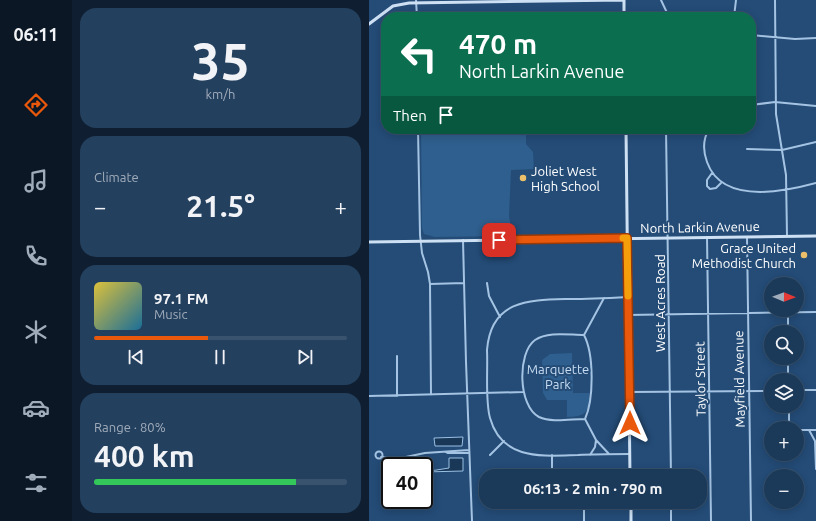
<!DOCTYPE html>
<meta charset="utf-8">
<style>
body{margin:0;font-family:Ubuntu,sans-serif;background:#24405f;color:#f1f3f6;height:100vh;display:flex;flex-direction:column;font-size:15px;white-space:nowrap}
*{box-sizing:border-box;margin:0}
p{font-size:13px;color:#a0acba}
.icon{flex:none;width:22px;height:22px;fill:none;stroke:currentColor;stroke-width:2;stroke-linecap:round;stroke-linejoin:round}
.map{position:relative;flex:1;overflow:hidden}
.sheet{display:flex;flex-direction:column;gap:8px;padding:8px;background:#0f1f31;width:297px}
.sheet>*{flex:none}
.banner{position:absolute;left:12px;top:12px;width:375px;height:122px;border-radius:16px;box-shadow:0 2px 10px #0003,0 0 0 1px #39536f;background:#0b6e4f;color:#fff;overflow:hidden}
.needle{width:26px;rotate:91deg}
.tools{position:absolute;left:395px;top:277px;display:grid;gap:8px}
.tools a{display:grid;place-items:center;width:40px;height:40px;border-radius:50%;background:#1b3959;box-shadow:0 2px 10px #0003,0 0 0 1px #39536f;font-size:20px}
.speed{position:absolute;left:12px;top:457px;display:flex;gap:8px;font-size:20px;font-weight:700;text-align:center}
.speed>*{display:grid;place-content:center;width:52px;height:52px;border-radius:50%;background:#1b3959;box-shadow:0 2px 10px #0003,0 0 0 1px #39536f;line-height:1}
.speed .limit{border:2px solid #111;border-radius:6px;background:#fff;color:#111}
.pin{position:absolute;display:grid;place-items:center;width:34px;height:34px;color:#fff;margin:-17px;border-radius:8px;box-shadow:0 2px 6px #0006}
.me{position:absolute;width:44px;margin:-22px;rotate:0deg;stroke-linejoin:round;filter:drop-shadow(0 0 3px #0008)}
.turn{display:flex;align-items:center;gap:14px;height:84px;padding:0 12px;font-size:18px}
.turn .icon{width:52px;height:52px;stroke-width:2.5}
.turn b{display:block;font-size:28px;line-height:34px}
.then{display:flex;align-items:center;height:38px;padding:0 12px;background:#0003;gap:8px;font-size:15px}
.big{font-size:30px;font-weight:700;line-height:1.1}
.sheet .card{flex:1;display:flex;flex-direction:column;justify-content:center;gap:6px;min-width:0;padding:0 14px;border-radius:16px;background:#24405f}
.sheet .dial{align-items:center;gap:0}
.dial b{font-size:52px;line-height:1}
.song{display:flex;align-items:center;gap:12px}
.cover{width:48px;height:48px;border-radius:6px;background:linear-gradient(135deg,hsl(50 70% 55%),hsl(200 70% 35%))}
.played{height:4px;border-radius:2px;background:linear-gradient(90deg,#ea580c 45%,#39536f 45%)}
.keys{display:flex;justify-content:space-around;direction:ltr}
.heat{display:flex;justify-content:space-between;align-items:center;font-size:22px;direction:ltr}
.charge{height:6px;border-radius:3px;background:linear-gradient(90deg,#34c759 80%,#39536f 0)}
.trip{position:absolute;left:110px;top:469px;width:228px;height:40px;border-radius:16px;background:#1b3959;box-shadow:0 2px 10px #0003,0 0 0 1px #39536f;font-weight:700;line-height:40px;text-align:center}
main{display:flex;flex:1;min-height:0}
.menu{display:flex;flex-direction:column;width:72px;justify-content:space-around;align-items:center;background:#0b1724;color:#a0acba}
.menu .icon{width:28px;height:28px}
.menu .selected{color:#ea580c}
.menu b{font-size:18px;color:#f1f3f6}
.map>svg:first-child{display:block}
.green{fill:#2f5f8e}
.water{fill:#193757;stroke:#9ac0e4}
.lines{fill:none;stroke-linecap:round;stroke-linejoin:round}
.street{stroke:#a5c4e3;stroke-width:2}
.secondary{stroke:#cee0f3;stroke-width:3}
.route-casing{stroke:#983908;stroke-width:10}
.route{stroke:#ea580c;stroke-width:7}
.slow{stroke:#f59e0b;stroke-width:7}
.poi-dot{fill:#ecc06a;stroke:#244c77;stroke-width:1.5}
.labels{text-anchor:middle;dominant-baseline:central;stroke-width:4;stroke-linejoin:round;paint-order:stroke}
.poi-label{font-size:13px;fill:#fff;stroke:#244c77;text-anchor:start}
.street-label{font-size:13px;fill:#fff;stroke:#244c77}
.park-label{font-size:13px;fill:#c8ddf3;stroke:#244c77}
</style>
<main>
<nav class="menu">
<b>06:11</b>
<svg class="icon selected" aria-label="directions" viewBox="0 0 24 24"><path d="M12 3l9 9-9 9-9-9zM9 14v-3h6M13 9l2 2-2 2"/></svg>
<svg class="icon" aria-label="music" viewBox="0 0 24 24"><path d="M9 18V5l10-2v13"/><circle cx="6" cy="18" r="3"/><circle cx="16" cy="16" r="3"/></svg>
<svg class="icon" aria-label="phone" viewBox="0 0 24 24"><path d="M5 4h4l2 5-3 2q2 4 5 5l2-3 5 2v4C11 20 4 13 5 4z"/></svg>
<svg class="icon" aria-label="climate" viewBox="0 0 24 24"><path d="M12 3v18M4 7l16 10M4 17L20 7"/></svg>
<svg class="icon" aria-label="car" viewBox="0 0 24 24"><path d="M5 17H2v-5l4-1 3-4h7l3 4 3 1v5h-3M9 17h6M6 11h13"/><circle cx="7" cy="17" r="2"/><circle cx="17" cy="17" r="2"/></svg>
<svg class="icon" aria-label="filters" viewBox="0 0 24 24"><path d="M4 7h16M4 17h16"/><circle cx="9" cy="7" r="2"/><circle cx="15" cy="17" r="2"/></svg>
</nav>
<section class="sheet">
<div class="card dial"><b>35</b><p>km/h</p></div>
<div class="card"><p>Climate</p>
<div class="heat"><a>−</a><b class="big">21.5°</b><a>+</a></div>
</div>
<div class="card">
<div class="song"><i class="cover"></i><div><b>97.1 FM</b><p>Music</p></div></div>
<div class="played"></div>
<div class="keys"><svg class="icon" aria-label="previous" viewBox="0 0 24 24"><path d="M18 5L8 12l10 7zM5 5v14"/></svg><svg class="icon" aria-label="pause" viewBox="0 0 24 24"><path d="M8 5v14M16 5v14"/></svg><svg class="icon" aria-label="next" viewBox="0 0 24 24"><path d="M6 5l10 7-10 7zM19 5v14"/></svg></div>
</div>
<div class="card"><p>Range · 80%</p><b class="big">400 km</b><div class="charge"></div></div>
</section>
<div class="map">
<svg width="447" height="521" viewBox="0 0 447 521">
<rect width="100%" height="100%" fill="#244c77"/>
<!-- green -->
<path class="green" d="M52 129H157V144L164 152 165 169 142 170 140 216 143 233 140 236 66 237 55 234 53 228Z
M203 353 204 393H220C221 411 218 417 198 417V400H178L174 393 173 360 181 354Z
M223 502H237V509H223Z"/>
<!-- water -->
<path class="water" d="M94 437 93 446H66L65 438Z
M80 458H94V471L55 472 80 468Z"/>
<g class="lines">
<!-- street -->
<path class="street" d="M47 0 48 17
M292 0 300 17
M406 0 407 114 417 175 418 236
M293 17 297 12
M365 17 367 0
M382 35 426 39 447 38
M382 105 406 102 447 106
M49 129 51 235 53 253 59 272 61 284 62 395
M297 129 302 476
M340 129C334 139 334 151 338 162 353 204 414 192 447 183
M378 149 413 150 447 142
M343 173 338 180V186L341 189 347 188 352 183
M338 237 342 521
M378 237 382 521
M94 240 97 362 103 521
M118 283 120 296 131 317
M61 284 95 283
M259 297C240 298 220 299 201 299 161 300 122 299 118 350 119 370 116 400 121 418 133 461 174 456 209 455 226 454 244 454 261 454
M419 313V332
M259 315 447 312
M215 335C200 335 179 331 166 340 148 353 149 406 170 417 183 423 202 419 216 419
M215 335C225 354 225 399 216 419
M215 335 235 298
M28 356V396
M419 358V380
M428 390H447
M261 392 402 391
M0 396 154 392
M420 406V428
M216 419 227 440 240 454
M428 430H447
M440 430 446 441 447 469
M6.5 455a3.5 3.5 0 1 1 7 0a3.5 3.5 0 1 1-7 0Z
M77 452 79 453H100
M121 455 135 441
M183 455V472
M221 455 226 447 227 440
M12 457 32 458 56 453 100 450
M215 502V521
M302 502V521"/>
<!-- secondary -->
<path class="secondary" d="M255 0V17
M0 24 24 6 40 3 255 0
M257 129 261 476
M0 242 447 236
M262 502V521"/>
</g>
<g class="lines">
<defs>
<path id="route" d="M130 240 258 238 261 423"/>
</defs>
<!-- route casing -->
<use href="#route" class="route-casing"/>
<!-- route -->
<use href="#route" class="route"/>
<!-- slow -->
<path class="slow" d="M254 238H258L259 296"/>
</g>
<!-- markers -->
<g class="poi-dot">
<circle cx="154" cy="178" r="4"/>
<circle cx="435" cy="255" r="4"/>
</g>
<g class="labels">
<!-- poi labels -->
<g class="poi-label">
<text x="162" y="171">Joliet West<tspan x="162" dy="15">High School</tspan></text>
<text x="427" y="248" text-anchor="end">Grace United<tspan x="427" dy="15">Methodist Church</tspan></text>
</g>
<!-- street labels -->
<g class="street-label">
<text transform="translate(331 227) rotate(-1)">North Larkin Avenue</text>
<text transform="translate(291 303) rotate(-90)">West Acres Road</text>
<text transform="translate(331 379) rotate(-91)">Taylor Street</text>
<text transform="translate(370 379) rotate(-91)">Mayfield Avenue</text>
</g>
<!-- park labels -->
<g class="park-label">
<text x="189" y="369">Marquette<tspan x="189" dy="15">Park</tspan></text>
</g>
</g>
</svg>
<div class="tools">
<a><svg class="needle" viewBox="-14 -14 28 28"><path d="M0-13l5 13h-10z" fill="#e53935"/><path d="M0 13l5-13h-10z" fill="#a0acba"/></svg></a>
<a><svg class="icon" aria-label="search" viewBox="0 0 24 24"><circle cx="10" cy="10" r="6"/><path d="M15 15l6 6"/></svg></a>
<a><svg class="icon" aria-label="layers" viewBox="0 0 24 24"><path d="M12 4l9 5-9 5-9-5zM3 14l9 5 9-5"/></svg></a>
<a>+</a>
<a>−</a>
</div>
<div class="speed"><div class="limit">40</div></div>
<div class="pin" style="left:130px;top:240px;background:#d93025"><svg class="icon" aria-label="arrive" viewBox="0 0 24 24"><path d="M6 21V4h12l-3 4 3 4H6"/></svg></div>
<svg class="me" style="left:261px;top:423px" viewBox="-20 -20 40 40"><path d="M0-17L14 15 0 8-14 15z" fill="#ea580c" stroke="#fff" stroke-width="4"/></svg>
<div class="trip">06:13 · 2 min · 790 m</div>
<div class="banner">
<div class="turn"><svg class="icon" aria-label="left" viewBox="0 0 24 24"><path d="M17 20v-9H6M10 6l-5 5 5 5"/></svg><div><b>470 m</b>North Larkin Avenue</div></div>
<div class="then">Then<svg class="icon" aria-label="arrive" viewBox="0 0 24 24"><path d="M6 21V4h12l-3 4 3 4H6"/></svg></div>
</div>
</div>
</main>
